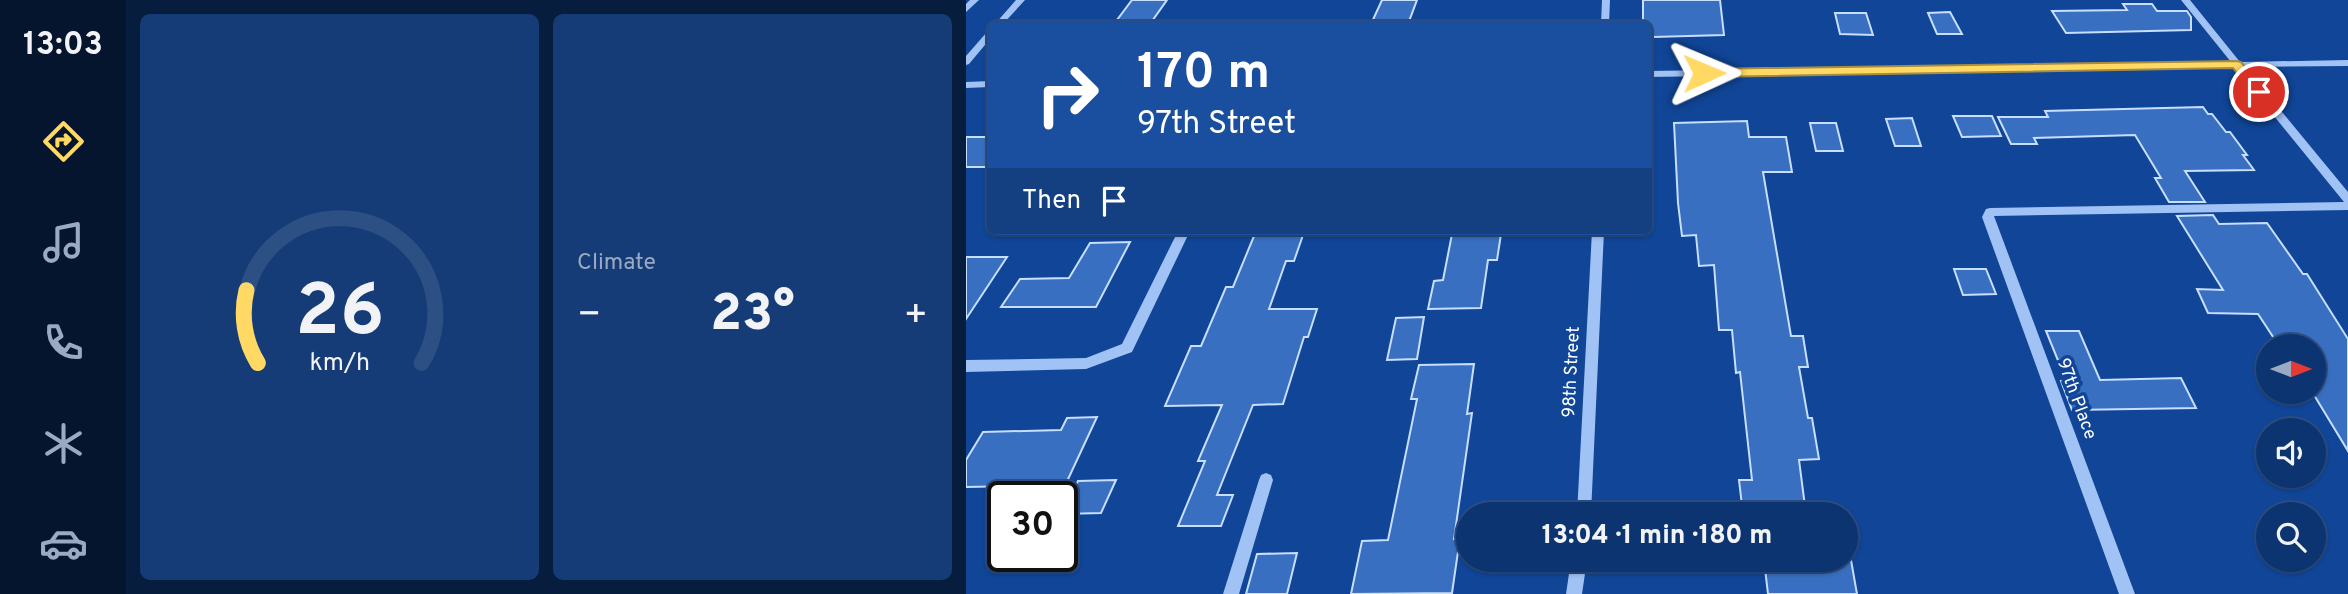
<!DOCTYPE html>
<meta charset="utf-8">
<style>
body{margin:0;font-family:Overpass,sans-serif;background:#153c76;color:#f1f3f6;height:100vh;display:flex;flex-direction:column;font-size:26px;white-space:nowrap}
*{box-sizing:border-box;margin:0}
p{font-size:23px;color:#9aaac3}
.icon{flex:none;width:38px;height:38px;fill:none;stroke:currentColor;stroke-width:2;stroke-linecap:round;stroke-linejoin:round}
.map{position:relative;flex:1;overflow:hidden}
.side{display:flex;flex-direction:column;gap:14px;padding:14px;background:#071d3e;width:840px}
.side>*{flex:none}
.top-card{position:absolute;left:21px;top:21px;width:665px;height:214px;border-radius:10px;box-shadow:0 2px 5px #0004,0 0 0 2px #2c4f84;background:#1a4fa0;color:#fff;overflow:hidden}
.needle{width:46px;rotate:90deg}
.fabs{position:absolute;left:1290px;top:334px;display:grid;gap:14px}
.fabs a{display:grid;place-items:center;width:70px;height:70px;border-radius:50%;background:#0c3471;box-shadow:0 2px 5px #0004,0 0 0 2px #2c4f84;font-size:35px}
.speed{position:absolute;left:21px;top:481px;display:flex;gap:14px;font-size:35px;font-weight:700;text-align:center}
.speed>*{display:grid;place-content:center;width:91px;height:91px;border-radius:50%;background:#0c3471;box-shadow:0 2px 5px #0004,0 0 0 2px #2c4f84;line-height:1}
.speed .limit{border:4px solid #111;border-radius:10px;background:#fff;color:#111}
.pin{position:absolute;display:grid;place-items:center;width:60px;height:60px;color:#fff;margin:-30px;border:4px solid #fff;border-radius:50%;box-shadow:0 2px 7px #0007}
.me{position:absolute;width:77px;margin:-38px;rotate:89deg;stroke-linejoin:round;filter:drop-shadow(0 0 5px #0008)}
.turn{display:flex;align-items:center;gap:24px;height:147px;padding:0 35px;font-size:32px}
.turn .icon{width:91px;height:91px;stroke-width:2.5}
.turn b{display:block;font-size:49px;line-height:60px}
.then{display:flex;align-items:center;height:66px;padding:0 35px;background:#0003;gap:14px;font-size:26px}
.big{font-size:52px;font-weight:800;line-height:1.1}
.side .tile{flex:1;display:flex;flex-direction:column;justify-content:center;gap:10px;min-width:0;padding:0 24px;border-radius:10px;background:#153c76}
.side .dial{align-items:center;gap:0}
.dial svg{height:182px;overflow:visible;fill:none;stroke:#2c4f84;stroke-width:7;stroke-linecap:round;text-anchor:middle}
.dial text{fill:#f1f3f6;stroke:none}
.heat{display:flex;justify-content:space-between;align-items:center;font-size:38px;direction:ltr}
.side .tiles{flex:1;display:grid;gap:14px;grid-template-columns:repeat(2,1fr)}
.trip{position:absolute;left:490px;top:502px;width:402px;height:70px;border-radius:35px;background:#0c3471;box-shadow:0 2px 5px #0004,0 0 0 2px #2c4f84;font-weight:800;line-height:70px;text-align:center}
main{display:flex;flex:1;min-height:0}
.menu{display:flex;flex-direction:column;width:126px;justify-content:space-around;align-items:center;background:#05152d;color:#9aaac3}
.menu .icon{width:49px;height:49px}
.menu .active{color:#ffd963}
.menu b{font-size:32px;color:#f1f3f6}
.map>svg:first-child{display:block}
.building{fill:#386fc0;stroke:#c8defe;stroke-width:2}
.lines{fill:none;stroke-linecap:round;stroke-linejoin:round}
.minor{fill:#a0c2f4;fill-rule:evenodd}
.route{fill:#ffd963;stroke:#a68d40;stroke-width:2}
.labels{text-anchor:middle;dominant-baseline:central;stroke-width:7;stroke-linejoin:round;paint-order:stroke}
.street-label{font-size:18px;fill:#fff;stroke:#104597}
</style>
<main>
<nav class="menu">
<b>13:03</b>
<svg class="icon active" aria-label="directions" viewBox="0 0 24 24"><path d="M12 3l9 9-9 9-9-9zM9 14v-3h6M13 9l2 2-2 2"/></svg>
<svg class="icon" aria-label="music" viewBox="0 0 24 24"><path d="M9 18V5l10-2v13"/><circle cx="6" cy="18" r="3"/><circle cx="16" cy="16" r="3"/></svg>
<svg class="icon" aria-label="phone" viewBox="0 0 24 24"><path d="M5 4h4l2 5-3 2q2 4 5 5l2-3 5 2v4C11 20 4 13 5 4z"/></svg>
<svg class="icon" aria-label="climate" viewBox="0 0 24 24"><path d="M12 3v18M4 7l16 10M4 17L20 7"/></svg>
<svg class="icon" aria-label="car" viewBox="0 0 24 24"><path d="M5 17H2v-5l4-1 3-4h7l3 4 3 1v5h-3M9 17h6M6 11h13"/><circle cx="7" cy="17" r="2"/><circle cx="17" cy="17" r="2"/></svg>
</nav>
<section class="side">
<div class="tiles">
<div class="tile dial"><svg viewBox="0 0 100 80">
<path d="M14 69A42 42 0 1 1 86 69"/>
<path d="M14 69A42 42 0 0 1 9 37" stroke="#ffd963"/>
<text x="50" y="56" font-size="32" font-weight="700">26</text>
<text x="50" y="72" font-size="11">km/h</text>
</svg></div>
<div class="tile"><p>Climate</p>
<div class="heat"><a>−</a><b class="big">23°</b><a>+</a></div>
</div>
</div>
</section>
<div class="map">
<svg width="1382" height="594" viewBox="0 0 1382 594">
<rect width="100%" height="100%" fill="#104597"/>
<!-- building -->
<path class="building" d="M166 0H201L184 24H148Z
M416 0H451L442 24H405Z
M677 0H754L758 35 687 37 682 24H677Z
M1157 4H1186L1191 11H1221L1225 17V30L1100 33 1086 11 1161 10Z
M984 12 996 34H971L962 13Z
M869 13H900L907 35 874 34Z
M1237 107 1242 114H1246L1260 132H1264L1281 155H1277L1288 170 1219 171 1239 202H1203L1189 178H1195L1169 135 1068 138 1071 144H1045L1032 117H1082L1079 111Z
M987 116H1026L1035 136 996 137Z
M946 118 955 146H929L920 119Z
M781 121 783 137H820L826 172H797L825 336H837L842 367H833L842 418H846L853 459 833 460 840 514H777L773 480H786L774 372 770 373 766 330H753L748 265 733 266 730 235 716 236 712 203 708 123Z
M844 123H870L877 151H850Z
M0 137H24V167H0Z
M1247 215 1253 224 1301 223 1337 274H1341L1382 339V451L1348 395V346H1313L1292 314 1242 313 1231 289 1257 290 1211 216Z
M486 234H535L531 260H522L515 308 462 309 468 281 477 280Z
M337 235 328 261H320L303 309H351L342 337H338L317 404 287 405 251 495H267L255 526H212L239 461H232L256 405 199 406 225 346H235L260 287H267L288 236Z
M164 242 130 307H35L54 279 103 278 124 243Z
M0 257H41L0 319Z
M988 269H1020L1030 294 997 295Z
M458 317 451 359 421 360 430 318Z
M1080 331H1113L1134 380 1215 378 1230 408 1106 410 1095 381 1100 380Z
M508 364 501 414 506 413 488 539 494 538 486 593 385 594 396 541 422 540 451 399H445L453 365Z
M131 417 97 490 47 492 50 486 0 487V460L17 432 95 430 101 418Z
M150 480 135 513 97 514 112 481Z
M331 553 321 594H280L291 554Z
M798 560H885L891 594H802Z"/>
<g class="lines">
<!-- minor -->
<path class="minor" d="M4 0H13L0 12V4Z
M50 0H59L37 24H29Z
M636 0H644L643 24H635Z
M1215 0H1224L1274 62 1382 60V66L1279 67 1382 192V210L1028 216 1169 594H1153L1016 217 1020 209 1024 208 1378 202 1269 68 682 77V71L1265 62Z
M24 31V39L3 64 0 65V56L21 32Z
M24 81V87L0 88V82Z
M212 231H224L166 352 120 369 0 372V360L120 358 156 344Z
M626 231H638L625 514H611Z
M300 473 305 475 307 480 273 594H257L293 480 295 475Z
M605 560H621L616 594H600Z"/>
</g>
<!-- route -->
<path class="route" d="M1270 61 1275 62 1297 89V95H1288L1267 68 738 77 732 73 738 69Z"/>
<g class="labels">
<!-- street labels -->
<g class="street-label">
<text transform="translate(606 372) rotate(-87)">98th Street</text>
<text transform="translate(1110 399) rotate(70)">97th Place</text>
</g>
</g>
</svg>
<div class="fabs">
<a><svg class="needle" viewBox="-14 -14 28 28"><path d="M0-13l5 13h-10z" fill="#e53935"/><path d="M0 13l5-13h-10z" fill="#9aaac3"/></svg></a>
<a><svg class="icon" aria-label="sound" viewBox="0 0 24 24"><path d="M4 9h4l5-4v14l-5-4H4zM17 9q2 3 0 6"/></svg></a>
<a><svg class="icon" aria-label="search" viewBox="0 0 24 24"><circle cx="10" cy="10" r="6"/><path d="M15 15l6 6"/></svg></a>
</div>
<div class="speed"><div class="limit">30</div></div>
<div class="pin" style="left:1293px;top:92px;background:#d93025"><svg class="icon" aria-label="arrive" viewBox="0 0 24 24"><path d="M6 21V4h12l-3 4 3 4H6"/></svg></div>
<svg class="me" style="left:738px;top:73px" viewBox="-20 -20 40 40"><path d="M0-17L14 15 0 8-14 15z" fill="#ffd963" stroke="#fff" stroke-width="4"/></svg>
<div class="trip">13:04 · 1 min · 180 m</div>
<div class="top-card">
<div class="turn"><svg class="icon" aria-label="right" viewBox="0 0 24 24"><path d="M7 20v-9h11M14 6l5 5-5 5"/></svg><div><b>170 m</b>97th Street</div></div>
<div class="then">Then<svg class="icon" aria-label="arrive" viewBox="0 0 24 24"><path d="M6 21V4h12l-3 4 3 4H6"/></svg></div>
</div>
</div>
</main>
